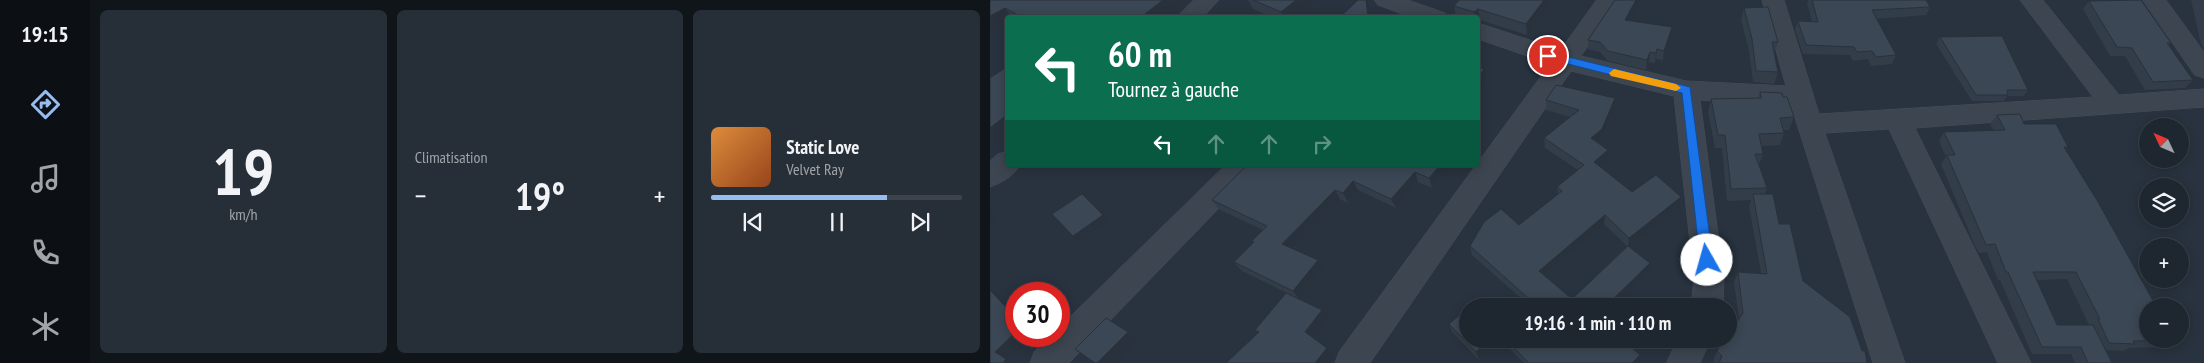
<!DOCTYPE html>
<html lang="fr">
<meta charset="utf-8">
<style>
body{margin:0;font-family:"PT Sans Narrow",sans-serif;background:#262e37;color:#f1f3f6;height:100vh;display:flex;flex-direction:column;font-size:19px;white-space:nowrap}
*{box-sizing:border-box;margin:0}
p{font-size:16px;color:#a1a5aa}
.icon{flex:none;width:28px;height:28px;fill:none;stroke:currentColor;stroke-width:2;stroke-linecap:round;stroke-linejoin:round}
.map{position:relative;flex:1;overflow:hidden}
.details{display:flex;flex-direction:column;gap:10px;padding:10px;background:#10151a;width:900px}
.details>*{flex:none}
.banner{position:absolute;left:15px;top:15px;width:475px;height:152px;border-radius:5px;box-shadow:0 2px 12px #0003,0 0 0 1px #3c434b;background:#0b6e4f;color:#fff;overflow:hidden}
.needle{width:32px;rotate:314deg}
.fabs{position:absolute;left:1149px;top:118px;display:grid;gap:10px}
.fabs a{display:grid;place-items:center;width:50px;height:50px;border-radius:50%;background:#1e262f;box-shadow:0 2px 12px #0003,0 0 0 1px #3c434b;font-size:25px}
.speed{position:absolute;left:15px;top:282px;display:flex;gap:10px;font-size:25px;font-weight:700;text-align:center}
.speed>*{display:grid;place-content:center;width:65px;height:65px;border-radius:50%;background:#1e262f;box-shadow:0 2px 12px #0003,0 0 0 1px #3c434b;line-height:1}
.speed .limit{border:8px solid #d22;background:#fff;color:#111}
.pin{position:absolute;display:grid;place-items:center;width:42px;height:42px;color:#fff;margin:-21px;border:2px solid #fff;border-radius:50%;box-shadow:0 1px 5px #0007}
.me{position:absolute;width:55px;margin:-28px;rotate:353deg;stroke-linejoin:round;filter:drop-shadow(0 0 4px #0008)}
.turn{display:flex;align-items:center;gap:18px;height:105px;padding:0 20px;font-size:22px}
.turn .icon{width:65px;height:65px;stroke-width:2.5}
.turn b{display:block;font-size:35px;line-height:42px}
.lanes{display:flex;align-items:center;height:48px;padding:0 20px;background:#0003;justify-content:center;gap:25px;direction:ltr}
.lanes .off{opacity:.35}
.big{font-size:38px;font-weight:700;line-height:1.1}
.details .card{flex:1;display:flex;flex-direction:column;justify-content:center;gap:8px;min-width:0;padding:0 18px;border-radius:8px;background:#262e37}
.details .dial{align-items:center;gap:0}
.dial b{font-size:65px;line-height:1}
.song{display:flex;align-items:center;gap:15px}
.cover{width:60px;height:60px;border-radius:8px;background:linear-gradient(135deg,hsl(30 70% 55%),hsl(20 70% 35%))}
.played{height:5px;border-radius:2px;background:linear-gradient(90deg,#97bcf0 70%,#3c434b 70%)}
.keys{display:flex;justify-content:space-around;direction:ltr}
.heat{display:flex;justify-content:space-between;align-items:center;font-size:28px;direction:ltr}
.details .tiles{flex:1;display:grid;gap:10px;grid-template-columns:repeat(3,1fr)}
.trip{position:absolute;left:469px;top:298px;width:278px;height:50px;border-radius:25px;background:#1e262f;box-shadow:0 2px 12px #0003,0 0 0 1px #3c434b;font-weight:700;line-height:50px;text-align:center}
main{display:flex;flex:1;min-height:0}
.tabs{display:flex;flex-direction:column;width:90px;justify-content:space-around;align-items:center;background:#0c0f13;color:#a1a5aa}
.tabs .icon{width:35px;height:35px}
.tabs .on{color:#97bcf0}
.tabs b{font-size:22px;color:#f1f3f6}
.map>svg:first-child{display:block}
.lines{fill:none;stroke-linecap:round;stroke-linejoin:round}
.minor-casing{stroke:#464e59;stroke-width:1}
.minor{fill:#3c4550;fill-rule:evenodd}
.wall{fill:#333d49;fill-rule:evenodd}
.shaded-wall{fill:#29323c}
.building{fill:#3b4755;stroke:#29323c}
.route{fill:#1a73e8;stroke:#114b97}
.slow{fill:#f59e0b}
</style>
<main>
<nav class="tabs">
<b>19:15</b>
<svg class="icon on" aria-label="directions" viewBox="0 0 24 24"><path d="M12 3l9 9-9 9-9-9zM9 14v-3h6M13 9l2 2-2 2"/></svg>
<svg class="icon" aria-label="music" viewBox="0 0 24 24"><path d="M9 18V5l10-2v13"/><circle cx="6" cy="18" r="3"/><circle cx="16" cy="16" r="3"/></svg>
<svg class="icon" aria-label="phone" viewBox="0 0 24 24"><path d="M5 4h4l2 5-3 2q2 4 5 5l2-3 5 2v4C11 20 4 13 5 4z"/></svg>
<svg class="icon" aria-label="climate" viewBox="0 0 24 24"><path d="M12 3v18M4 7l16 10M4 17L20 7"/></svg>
</nav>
<section class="details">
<div class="tiles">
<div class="card dial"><b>19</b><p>km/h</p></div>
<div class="card"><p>Climatisation</p>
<div class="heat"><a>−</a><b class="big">19°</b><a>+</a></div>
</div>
<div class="card">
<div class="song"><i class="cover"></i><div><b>Static Love</b><p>Velvet Ray</p></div></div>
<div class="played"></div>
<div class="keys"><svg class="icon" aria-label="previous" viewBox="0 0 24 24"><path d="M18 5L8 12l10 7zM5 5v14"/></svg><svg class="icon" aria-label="pause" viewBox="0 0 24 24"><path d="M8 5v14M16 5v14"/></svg><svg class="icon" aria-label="next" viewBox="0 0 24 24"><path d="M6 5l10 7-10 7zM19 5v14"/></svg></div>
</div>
</div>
</section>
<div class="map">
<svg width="1214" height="363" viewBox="0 0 1214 363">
<rect width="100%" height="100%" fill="#28333f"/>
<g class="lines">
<defs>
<path id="minor" d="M204 0H229L212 18H186Z
M385 0H418L455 13 458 18H423L388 5Z
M607 0H629L591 56 696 81 796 86 772 0H794L829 114 1103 97 1030 0H1053L1129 95 1214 89V107L925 128 1041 363H1008L899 129 835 133 915 363H883L801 105 710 100 734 279 733 306H701L704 279 684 96 581 71 380 363H345L349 352 560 64 488 39V23L570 50Z
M1153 0H1176L1214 52V78L1205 75Z
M18 152V165H30C24 176 11 183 0 187V161L8 154Z
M236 165H267L263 173 79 363H40L44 352 60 336H69V328Z
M688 339H721L710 363H677Z"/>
</defs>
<!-- minor casing -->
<use href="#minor" class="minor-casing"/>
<!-- minor -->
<use href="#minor" class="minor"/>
</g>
<!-- wall -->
<path class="wall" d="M0 0 171 18H18V23L0 33Z
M258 0H326L304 18H283L263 9Z
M564 0 537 35 490 20 488 18H469L466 17 464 6Z
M625 0H651L640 20 681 37 673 60 666 59 665 63 659 62 656 70 618 61 610 52 598 49V40Z
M818 0H936L940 7 936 15 886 19 906 55 902 64 881 66 878 59 863 61 860 55 813 54 805 30 808 21 822 22 817 3Z
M1201 0H1214V49L1211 44Z
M1099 1 1181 43 1179 45 1203 80 1195 88 1155 90 1135 56H1120L1093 9Z
M754 8 788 42 784 53 788 72 784 84 763 82 759 51 751 19Z
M950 37 1038 90 1034 96H1017L1014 101H982L946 44Z
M770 92 793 97 804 117 799 130H794V133L790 145 771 146 773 154 769 165 777 188 775 194 789 224 813 281 872 351 877 363H726L723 361 727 351 749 319 744 282 748 272 771 273 759 206 761 200 737 201 732 148H725L718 112 721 99 768 98Z
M625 98V108L612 139 607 143 618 160 610 167 642 192 691 197 690 207 639 246 659 271 624 306H528L534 301 482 255 480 246 529 225 568 194 567 187 588 170 555 148 554 138 580 117 556 110V100ZM614 224 637 246 582 299 555 276Z
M1007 115 1034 124 1078 147 1075 149 1185 341 1173 347 1139 348 1133 351 1116 350 1122 363H1085L1081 354H1042L1010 280H1008L997 252 989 253 985 246 951 164 956 157 949 141 954 132 1004 131 1000 124ZM1077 279 1099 325H1067L1046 280Z
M334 165H462L442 188 428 182 406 208 368 190 358 203 350 199 303 249 328 260 334 269 309 299 252 271 244 262 263 243 262 241 273 230 230 210 222 200 332 167Z
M459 324 508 343 489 360 462 332Z
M510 339H632L649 362 648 363H534Z"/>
<!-- shaded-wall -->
<path class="shaded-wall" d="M173 0H194L171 18H150Z
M306 0H326L304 18H294L291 12Z
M376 0H377L378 4 380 18H377Z
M554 0H564L537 35 536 24Z
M646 0H651L635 29V20Z
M15 8 23 18H18V23L0 33V16Z
M488 9 490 20 488 22V18H485L484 12Z
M682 27 681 37 673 60 674 51Z
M667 49 666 59 665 63 666 53Z
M660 52 659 62 656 70 657 60Z
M494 69 496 80 488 92V79Z
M625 98V108L612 139 601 148V138Z
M18 114V134L0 147V128Z
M618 150V160L604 172V162Z
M450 165H462L442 188 439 178Z
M425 172 428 182 406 208 401 199Z
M363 181 368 190 358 203 353 193Z
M345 190 350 199 299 253 292 244Z
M691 197 690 207 638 247 639 238Z
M98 200 119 220 89 241 83 236Z
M0 210 6 217 0 222Z
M615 215 614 224 550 280 549 271Z
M328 260 334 269 309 299 303 291Z
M660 263 659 271 624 306H616Z
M0 290 13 298 26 312V318Z
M332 310 339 319 323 340 315 332Z
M26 332V336H44L20 360 25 363H13L5 352Z
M138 332 149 340 127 363H107Z
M501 339H507L508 343 489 360 486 352Z
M337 348 344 355 338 363H325Z
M650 355 649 362 648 363H642Z"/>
<!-- building -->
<path class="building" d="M0 0H173L150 18H34L15 8 0 16Z
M263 0H306L291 12Z
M368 0H376L378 17 377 18H349Z
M469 0H554L536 24 488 9 484 12 464 6Z
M625 0H646L635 20 682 27 674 51 667 49 666 53 660 52 657 60 618 51 610 42 598 40Z
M822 0H936L940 7 882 10 906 55 886 57 882 51 867 52 864 47 816 45 808 21 828 22Z
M1151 0 1181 43H1177L1203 80 1163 82 1142 48 1127 47 1099 1Z
M778 7 788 42H782L788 72 766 71 762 39 754 8Z
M1012 36 1038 90H1017L1018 95H986L950 37Z
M18 66V114L0 128V78Z
M488 67 494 69 488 79Z
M566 85 625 98 612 129 601 138 618 150 604 162 642 192 666 175 691 197 639 238 615 215 549 271 582 299 638 246 660 263 616 306H528L538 298 480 246 494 222 511 209 529 225 572 191 567 187 594 165 554 138 589 110 556 100Z
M770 92 792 93 793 97H797L804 117 790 118 794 133 769 134 773 154H765L777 188 741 189 735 135H728L721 99 771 98Z
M1030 114 1034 124H1066L1078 147H1074L1108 202 1166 306H1158V339H1184L1185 341H1143L1145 344 1119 343 1108 319H1110L1086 272H1043L1067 325H1103L1122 363H1098L1091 347H1052L1018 272H1016L1005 244 996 245 993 238 957 155H965L954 132 1015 130 1007 115Z
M257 165H326L332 167 334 165H450L439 178 425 172 401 199 363 181 353 193 345 190 292 244 328 260 303 291 244 262 264 242 262 241 277 226 222 200Z
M92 194 113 215 83 236 62 214Z
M763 194H783L789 224H800L813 281 860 317 872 351H875L877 363H729L732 356 727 351 735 339H738V336L753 313 748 272 777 274Z
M0 290 26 318V332L5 352 16 359 13 363H0Z
M296 293 332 310 315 332 337 348 325 363H236L269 332 265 330Z
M478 308V339H501L486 352 459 324Z
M116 318 138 332 107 363H105L85 349Z
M515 339H632L650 355 642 363H539Z"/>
<!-- route -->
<path class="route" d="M558 52 700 87 723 260 721 264 717 266 712 264 710 260 692 93 555 58 553 56Z"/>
<!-- slow -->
<path class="slow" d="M624 69 686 84 691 88 686 91 621 76 619 73Z"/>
</svg>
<div class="fabs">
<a><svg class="needle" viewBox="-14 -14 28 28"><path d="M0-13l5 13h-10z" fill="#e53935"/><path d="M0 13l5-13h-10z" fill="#a1a5aa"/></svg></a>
<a><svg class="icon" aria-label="layers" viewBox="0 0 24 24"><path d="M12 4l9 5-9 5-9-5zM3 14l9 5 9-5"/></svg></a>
<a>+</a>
<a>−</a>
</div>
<div class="speed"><div class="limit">30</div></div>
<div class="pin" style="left:558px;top:56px;background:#d93025"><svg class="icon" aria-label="arrive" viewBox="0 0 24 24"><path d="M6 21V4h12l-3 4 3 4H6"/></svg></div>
<svg class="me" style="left:717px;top:260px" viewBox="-20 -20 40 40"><circle r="19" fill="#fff"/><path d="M0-13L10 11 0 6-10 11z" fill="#1a73e8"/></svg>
<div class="trip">19:16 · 1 min · 110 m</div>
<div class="banner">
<div class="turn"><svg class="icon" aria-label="left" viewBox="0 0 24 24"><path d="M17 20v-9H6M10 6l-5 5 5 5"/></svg><div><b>60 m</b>Tournez à gauche</div></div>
<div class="lanes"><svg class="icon" aria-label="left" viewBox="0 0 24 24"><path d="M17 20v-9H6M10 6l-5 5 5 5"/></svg><svg class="icon off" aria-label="ahead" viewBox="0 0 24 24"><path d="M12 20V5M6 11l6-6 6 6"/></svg><svg class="icon off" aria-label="ahead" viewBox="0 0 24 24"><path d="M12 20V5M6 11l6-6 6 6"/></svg><svg class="icon off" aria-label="right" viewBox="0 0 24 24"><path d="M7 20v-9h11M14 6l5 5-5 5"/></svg></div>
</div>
</div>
</main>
